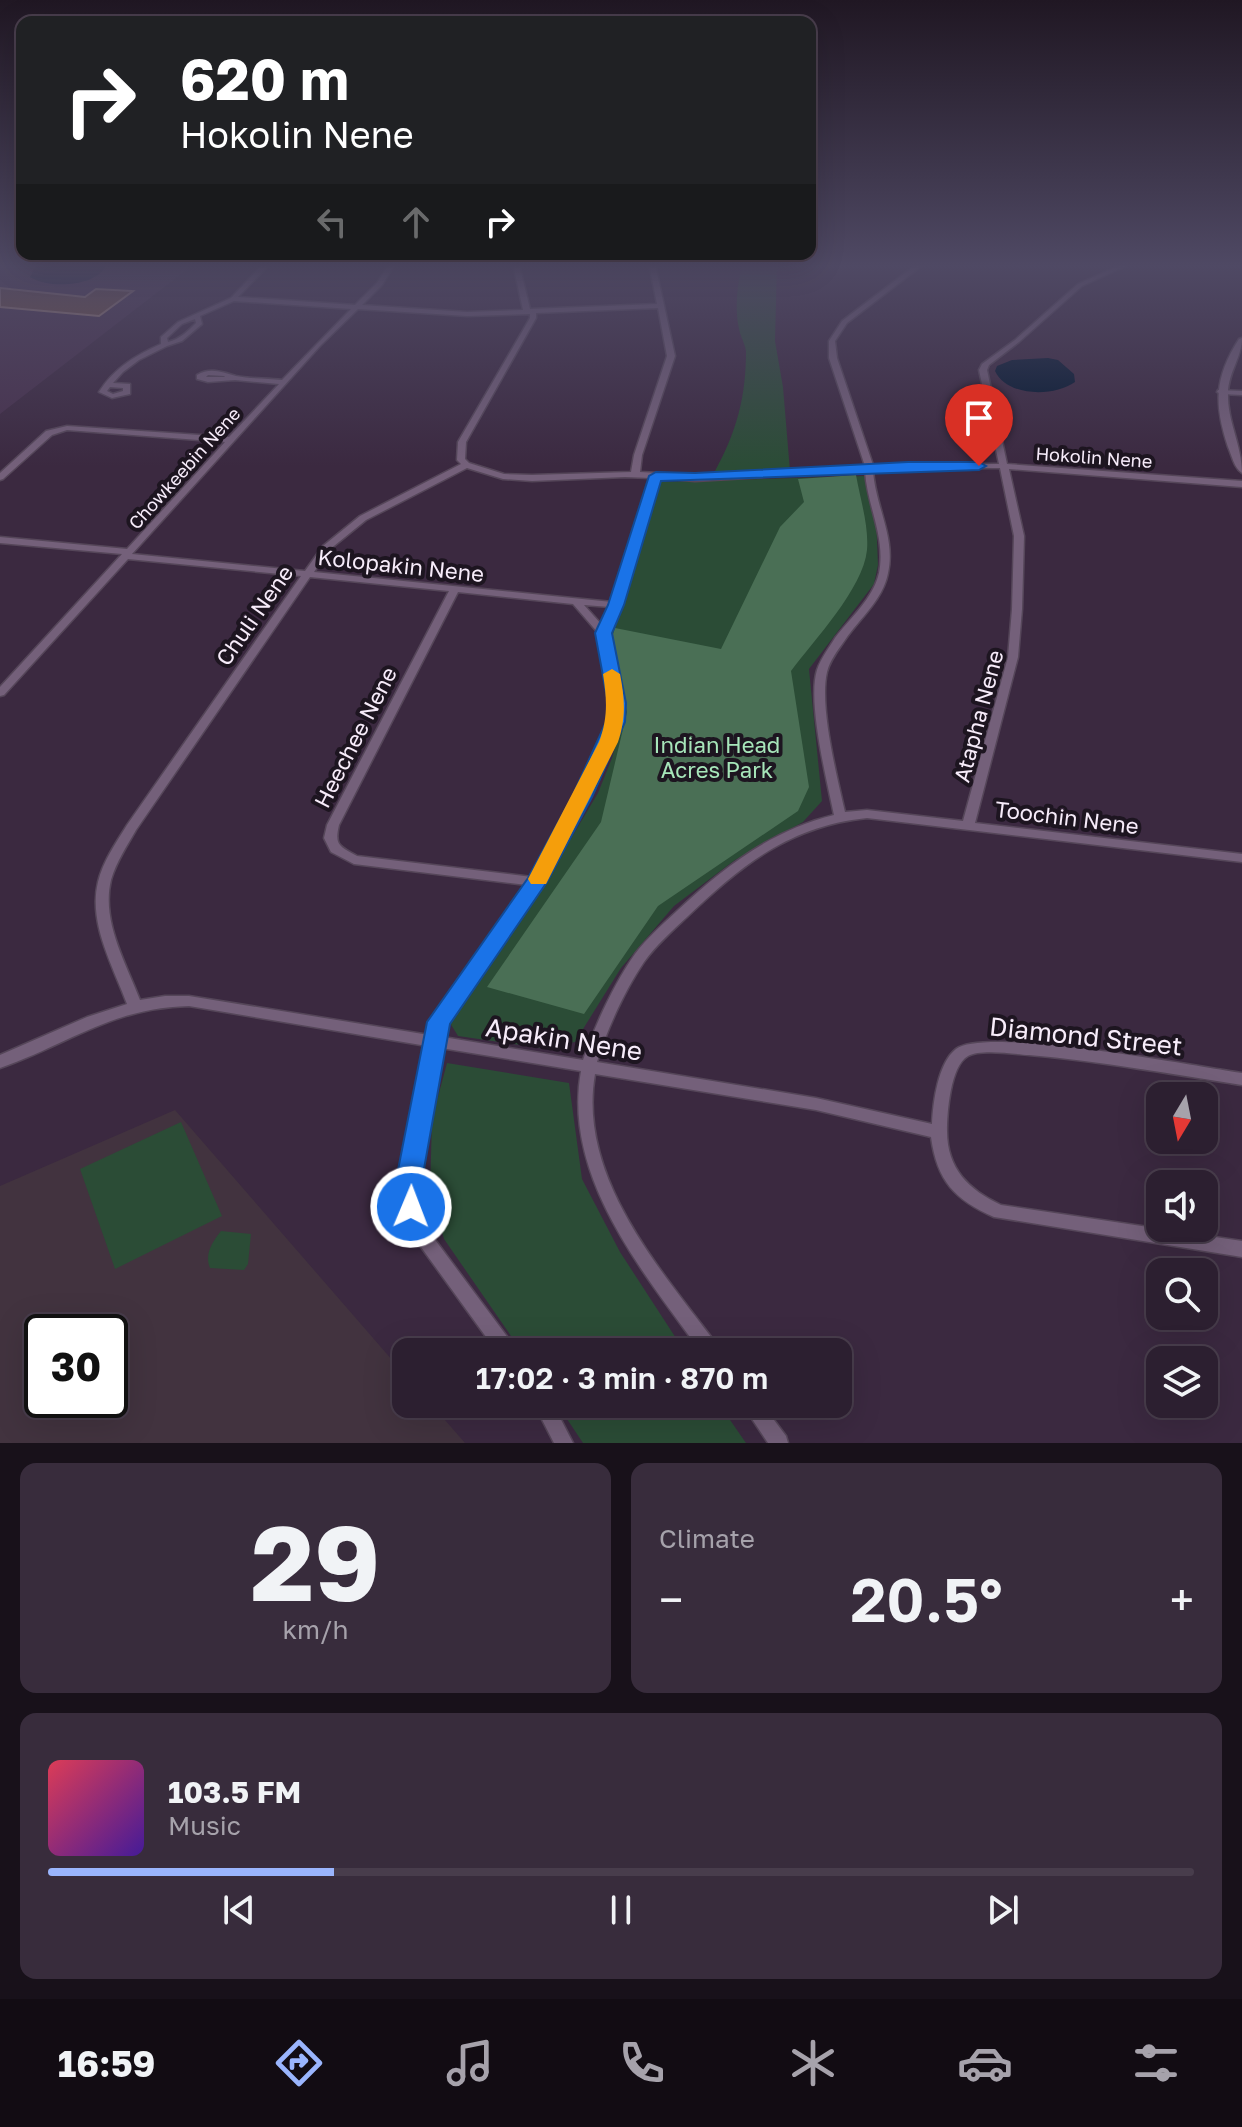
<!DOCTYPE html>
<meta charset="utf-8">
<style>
body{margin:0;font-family:"Golos Text",sans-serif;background:#382c3c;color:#f1f3f6;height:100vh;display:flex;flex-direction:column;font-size:30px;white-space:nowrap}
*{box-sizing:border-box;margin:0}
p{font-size:26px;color:#a6a2ab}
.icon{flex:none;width:44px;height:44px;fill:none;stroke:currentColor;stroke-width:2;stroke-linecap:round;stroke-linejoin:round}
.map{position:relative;height:1443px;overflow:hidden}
.sheet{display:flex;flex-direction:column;gap:20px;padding:20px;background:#18111a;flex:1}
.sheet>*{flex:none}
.hud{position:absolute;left:16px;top:16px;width:800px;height:244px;border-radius:16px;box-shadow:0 8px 32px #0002,0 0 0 2px #483d4c;background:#202124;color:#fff;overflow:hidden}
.needle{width:52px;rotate:190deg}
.controls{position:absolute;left:1146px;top:1082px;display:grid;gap:16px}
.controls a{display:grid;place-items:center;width:72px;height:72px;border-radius:16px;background:#2c1f30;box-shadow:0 8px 32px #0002,0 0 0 2px #483d4c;font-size:40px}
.speed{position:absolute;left:24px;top:1314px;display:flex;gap:16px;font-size:40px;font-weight:700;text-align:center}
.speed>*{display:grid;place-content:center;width:104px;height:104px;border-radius:50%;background:#2c1f30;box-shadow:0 8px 32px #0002,0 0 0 2px #483d4c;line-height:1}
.speed .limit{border:4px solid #111;border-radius:12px;background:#fff;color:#111}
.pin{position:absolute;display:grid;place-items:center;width:68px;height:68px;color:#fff;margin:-82px -34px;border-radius:50% 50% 50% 0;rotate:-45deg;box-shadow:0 0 8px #0007}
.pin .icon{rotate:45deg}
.me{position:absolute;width:88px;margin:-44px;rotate:1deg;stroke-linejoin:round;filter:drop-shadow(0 0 6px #0008)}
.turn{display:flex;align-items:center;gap:28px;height:168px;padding:0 32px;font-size:36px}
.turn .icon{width:104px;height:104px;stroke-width:2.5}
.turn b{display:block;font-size:56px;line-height:68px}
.lanes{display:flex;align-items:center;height:76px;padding:0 32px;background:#0003;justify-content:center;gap:40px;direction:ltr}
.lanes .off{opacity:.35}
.big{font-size:60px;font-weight:600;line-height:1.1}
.sheet .widget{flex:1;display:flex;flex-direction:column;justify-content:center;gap:12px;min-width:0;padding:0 28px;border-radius:16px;background:#382c3c}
.sheet .dial{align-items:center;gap:0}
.dial b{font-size:104px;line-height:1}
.song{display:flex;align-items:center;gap:24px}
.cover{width:96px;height:96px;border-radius:12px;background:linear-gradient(135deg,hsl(350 70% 55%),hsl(260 70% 35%))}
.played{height:8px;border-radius:4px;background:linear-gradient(90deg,#9ab5fd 25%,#483d4c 25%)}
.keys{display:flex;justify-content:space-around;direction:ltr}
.heat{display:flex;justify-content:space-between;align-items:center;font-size:44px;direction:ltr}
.sheet .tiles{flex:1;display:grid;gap:20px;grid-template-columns:1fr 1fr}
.widget:last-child{grid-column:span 2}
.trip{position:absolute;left:392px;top:1338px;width:460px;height:80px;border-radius:16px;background:#2c1f30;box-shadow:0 8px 32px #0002,0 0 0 2px #483d4c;font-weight:600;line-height:80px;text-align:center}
.tabs{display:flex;height:128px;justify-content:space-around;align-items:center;background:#120c13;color:#a6a2ab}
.tabs .icon{width:56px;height:56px}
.tabs .on{color:#9ab5fd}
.tabs b{font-size:36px;color:#f1f3f6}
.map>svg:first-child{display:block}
.built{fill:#47314d}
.education{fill:#42333f;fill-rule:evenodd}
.green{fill:#2b4c36}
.forest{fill:#4a6f55}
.water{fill:#00162e}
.building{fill:#77533d;stroke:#b19280;stroke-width:2}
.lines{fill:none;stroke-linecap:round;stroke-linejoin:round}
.minor-casing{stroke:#554659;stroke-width:3}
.secondary-casing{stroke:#554659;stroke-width:3}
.minor{fill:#74607a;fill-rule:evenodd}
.secondary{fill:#74607a;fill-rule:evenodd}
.route{fill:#1a73e8;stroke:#114b97;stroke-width:2}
.slow{fill:#f59e0b}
.labels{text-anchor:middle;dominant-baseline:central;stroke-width:8;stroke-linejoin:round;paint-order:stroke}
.far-street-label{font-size:18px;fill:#f7ecfa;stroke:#1d1520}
.street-label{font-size:22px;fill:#f7ecfa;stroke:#1d1520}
.park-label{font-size:22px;fill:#a7e6ba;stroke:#1d1520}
.near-street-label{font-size:26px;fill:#f7ecfa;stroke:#1d1520}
</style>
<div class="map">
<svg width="1242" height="1443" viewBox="0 0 1242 1443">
<rect width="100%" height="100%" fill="#3b2940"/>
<!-- built -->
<path class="built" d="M0 264H194L0 414Z"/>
<!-- education -->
<path class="education" d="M175 1110 406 1376V1404H431L465 1443H0V1186ZM42 1332H110V1400H42Z"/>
<!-- green -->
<path class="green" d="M742 264H777L775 341 783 387 790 471H715C737 431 746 396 746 351 745 345 742 339 740 333 734 311 737 286 742 264Z
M865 476 876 515 878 565 874 584 809 669 822 801 803 822 735 860 674 906 621 968 575 1042 542 1048 458 1036 450 1023 472 984 548 877 598 793 612 758 622 723V706L609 637 659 482Z
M447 1063 569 1083 582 1179 620 1252 685 1352H522L444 1239 430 1192 432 1119Z
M181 1122 222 1216 115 1269 80 1169Z
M221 1231 251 1234 248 1264 244 1270 210 1268C204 1254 213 1241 221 1231Z
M557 1404H719L746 1443H583Z"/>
<!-- forest -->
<path class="forest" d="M856 475C860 498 869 526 867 550 863 589 814 640 791 671L809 787 798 811 658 906 584 1014 487 987 601 822 627 712 612 637 615 628 721 649 780 527 804 502 798 479Z"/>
<!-- water -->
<path class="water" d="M37 264H106V266C95 287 49 289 30 277Z
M1048 358 1058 360 1074 374 1075 382C1054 397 1007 397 995 371L997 366 1012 360Z"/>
<!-- building -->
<path class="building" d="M0 288 85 297 96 289 133 291 99 316 0 307Z"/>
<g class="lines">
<defs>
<path id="minor" d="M263 264H270L238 297 355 305 377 283 389 264H395L382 285 362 305 467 312 523 310 513 264H519L530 309 657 304 649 264H655L675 356 642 455 640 472 695 475 865 466 829 358V341L842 321 917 264H924L847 323 835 341 837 358 873 465 908 464H999L979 370 982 364 1015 340 1078 284 1122 264H1130L1082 286 1019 342 989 365 987 370 1007 464 1242 481V487L1009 469 1024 536 1022 609 1018 657 975 823 1242 854V862L867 818C790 826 741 865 687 917 672 931 656 945 644 962 625 990 607 1029 597 1062L816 1098 932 1124C933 1102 938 1063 956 1049 986 1026 1195 1066 1242 1073V1085C1171 1074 1100 1061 1029 1055 1013 1054 981 1049 968 1056 950 1066 947 1114 947 1131 947 1169 969 1190 1001 1205L1242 1241V1257L994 1217C955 1200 937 1181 931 1137L816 1110 595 1074C577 1177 661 1270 718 1346L721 1352H701C644 1273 562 1177 581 1071L441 1048 417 1180 419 1207 433 1237 514 1346 517 1352H497L421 1247 403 1207 401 1180 427 1046 189 1006C111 1008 69 1044 0 1068V1055L87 1017 127 1004C113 966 88 923 98 882 103 861 116 843 127 825L301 576 128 559 4 695 0 696V687L122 554 0 543V537L127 549 225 442 67 430 52 435 3 479 0 480V473L46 431 67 426 229 437 279 384 235 380 208 382 197 379V375C210 367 222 372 236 376 250 379 267 378 282 380L351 309 234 301 200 316 202 324 182 341 167 346 139 360 123 372 113 383 130 384V394L112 398 99 392C114 368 136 355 161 344V337L178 322 231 298ZM658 308 667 356 634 455 631 472 532 475 504 474 469 463 465 459 466 442 536 318V313ZM358 309 467 316 530 314V318L458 442 457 460 461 464 360 516 323 546 305 571 132 554 320 346ZM195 319 196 323C188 331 180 339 168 342L167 338 182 324ZM208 375 224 376 225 377H206ZM110 387 123 388V391L113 394 107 391ZM467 468 503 479 532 481 625 477 651 478 612 602 314 572 329 550 366 520ZM908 468H1000L1014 536 1012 609 1008 657 963 821 867 810 845 812C837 777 819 706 827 672 830 660 838 650 845 640 859 619 883 600 888 573 896 537 875 506 873 470ZM865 471C867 506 886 537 879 573 873 599 850 618 835 638 829 648 821 658 817 670 807 702 827 781 834 815 772 830 724 867 678 910 663 924 647 938 635 954 614 984 595 1025 583 1060L443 1037 446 1023 540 885 615 742 622 722V703L609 633 621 605 659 478 695 481ZM310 577 449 591 327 825 324 838 331 852 354 864 527 885 434 1018 429 1035 189 996H165L140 1000C126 963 101 921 111 880 116 862 127 846 136 830ZM458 592 573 604 599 634 612 703 610 722 603 742 532 877 357 856C340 846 334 846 339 825ZM584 605 610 607 602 625Z
M1218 390 1242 391V395L1221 394 1217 392Z
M534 1404H553L573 1443H554Z
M742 1404H762L786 1436 788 1443H768Z"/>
<path id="secondary" d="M1242 338C1242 357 1228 373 1228 393 1227 421 1242 445 1242 473 1234 468 1232 456 1228 447 1214 404 1214 378 1239 339Z"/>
</defs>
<!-- minor casing -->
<use href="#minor" class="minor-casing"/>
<!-- secondary casing -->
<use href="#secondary" class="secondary-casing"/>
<!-- minor -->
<use href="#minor" class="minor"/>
<!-- secondary -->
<use href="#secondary" class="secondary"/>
</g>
<!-- sky -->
<linearGradient id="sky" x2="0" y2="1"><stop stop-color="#201723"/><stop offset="0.57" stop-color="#4f4964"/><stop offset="1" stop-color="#4f4964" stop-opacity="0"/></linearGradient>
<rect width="1242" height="466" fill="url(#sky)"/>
<!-- route -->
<path class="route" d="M908 462H979L986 466 979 470 661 481 624 605 612 633 626 703 625 722 592 797 547 882 450 1024 422 1180 424 1207 420 1215 411 1219 401 1215 397 1207 396 1180 427 1022 528 878 572 797 606 722 608 703 595 633 608 605 649 476 656 472 695 473Z"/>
<!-- slow -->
<path class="slow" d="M612 669 620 674C625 700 626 718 618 742L546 884H531L528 879 599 742C608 718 607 700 603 674Z"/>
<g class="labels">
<!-- far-street labels -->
<g class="far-street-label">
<text transform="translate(1094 457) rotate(4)">Hokolin Nene</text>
<text transform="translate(184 468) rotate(-48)">Chowkeebin Nene</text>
</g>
<!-- street labels -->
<g class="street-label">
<text transform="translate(401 565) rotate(6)">Kolopakin Nene</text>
<text transform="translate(254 615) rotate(-55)">Chuli Nene</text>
<text transform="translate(978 716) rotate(-75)">Atapha Nene</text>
<text transform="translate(355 737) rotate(-63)">Heechee Nene</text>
<text transform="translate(1067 817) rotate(7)">Toochin Nene</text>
</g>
<!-- park labels -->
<g class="park-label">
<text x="717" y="744">Indian Head<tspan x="717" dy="25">Acres Park</tspan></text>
</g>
<!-- near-street labels -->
<g class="near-street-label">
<text transform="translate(1086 1036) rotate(6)">Diamond Street</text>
<text transform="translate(564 1039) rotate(9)">Apakin Nene</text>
</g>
</g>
</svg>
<div class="controls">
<a><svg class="needle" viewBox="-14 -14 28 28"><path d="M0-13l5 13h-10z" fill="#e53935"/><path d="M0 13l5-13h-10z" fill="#a6a2ab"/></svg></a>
<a><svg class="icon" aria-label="sound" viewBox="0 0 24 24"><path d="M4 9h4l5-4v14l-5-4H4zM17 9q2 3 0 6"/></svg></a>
<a><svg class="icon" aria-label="search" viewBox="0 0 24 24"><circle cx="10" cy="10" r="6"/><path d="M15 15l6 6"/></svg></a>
<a><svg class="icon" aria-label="layers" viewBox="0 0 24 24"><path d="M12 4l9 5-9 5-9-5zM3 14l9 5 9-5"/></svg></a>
</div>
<div class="speed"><div class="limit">30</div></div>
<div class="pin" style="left:979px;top:466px;background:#d93025"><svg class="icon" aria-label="arrive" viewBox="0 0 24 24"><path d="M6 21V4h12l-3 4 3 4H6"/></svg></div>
<svg class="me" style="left:411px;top:1207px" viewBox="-20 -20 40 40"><circle r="17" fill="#1a73e8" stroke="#fff" stroke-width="3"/><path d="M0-11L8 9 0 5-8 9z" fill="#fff"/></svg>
<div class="trip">17:02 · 3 min · 870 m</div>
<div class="hud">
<div class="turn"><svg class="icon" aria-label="right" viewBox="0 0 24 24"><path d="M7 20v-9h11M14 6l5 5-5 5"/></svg><div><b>620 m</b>Hokolin Nene</div></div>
<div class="lanes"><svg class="icon off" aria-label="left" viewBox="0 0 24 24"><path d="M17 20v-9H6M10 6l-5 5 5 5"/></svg><svg class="icon off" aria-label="ahead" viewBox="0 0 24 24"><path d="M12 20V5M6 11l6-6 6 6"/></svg><svg class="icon" aria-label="right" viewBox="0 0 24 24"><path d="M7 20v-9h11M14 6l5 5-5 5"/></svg></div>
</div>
</div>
<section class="sheet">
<div class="tiles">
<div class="widget dial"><b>29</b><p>km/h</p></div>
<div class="widget"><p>Climate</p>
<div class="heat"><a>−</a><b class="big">20.5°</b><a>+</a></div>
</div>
<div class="widget">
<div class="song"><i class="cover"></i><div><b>103.5 FM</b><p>Music</p></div></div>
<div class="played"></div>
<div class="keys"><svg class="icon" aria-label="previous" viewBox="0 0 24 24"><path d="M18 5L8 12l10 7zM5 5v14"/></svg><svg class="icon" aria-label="pause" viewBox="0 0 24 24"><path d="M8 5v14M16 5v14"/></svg><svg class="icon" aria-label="next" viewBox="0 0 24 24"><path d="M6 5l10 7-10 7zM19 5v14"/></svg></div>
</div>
</div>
</section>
<nav class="tabs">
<b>16:59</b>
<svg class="icon on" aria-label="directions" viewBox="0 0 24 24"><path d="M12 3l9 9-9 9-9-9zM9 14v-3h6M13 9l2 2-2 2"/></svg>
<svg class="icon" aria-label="music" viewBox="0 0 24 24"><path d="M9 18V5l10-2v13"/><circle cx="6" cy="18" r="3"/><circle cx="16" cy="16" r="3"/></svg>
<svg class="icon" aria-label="phone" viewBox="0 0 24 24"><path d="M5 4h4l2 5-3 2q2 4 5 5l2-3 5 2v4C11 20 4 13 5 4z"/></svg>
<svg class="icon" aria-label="climate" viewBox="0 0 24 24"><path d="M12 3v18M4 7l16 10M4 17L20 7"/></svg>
<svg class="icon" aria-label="car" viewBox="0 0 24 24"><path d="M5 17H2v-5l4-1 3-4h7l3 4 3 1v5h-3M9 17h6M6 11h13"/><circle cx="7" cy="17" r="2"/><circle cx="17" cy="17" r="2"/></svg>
<svg class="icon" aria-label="filters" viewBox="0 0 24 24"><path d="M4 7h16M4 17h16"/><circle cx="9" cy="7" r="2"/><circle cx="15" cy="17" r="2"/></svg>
</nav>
